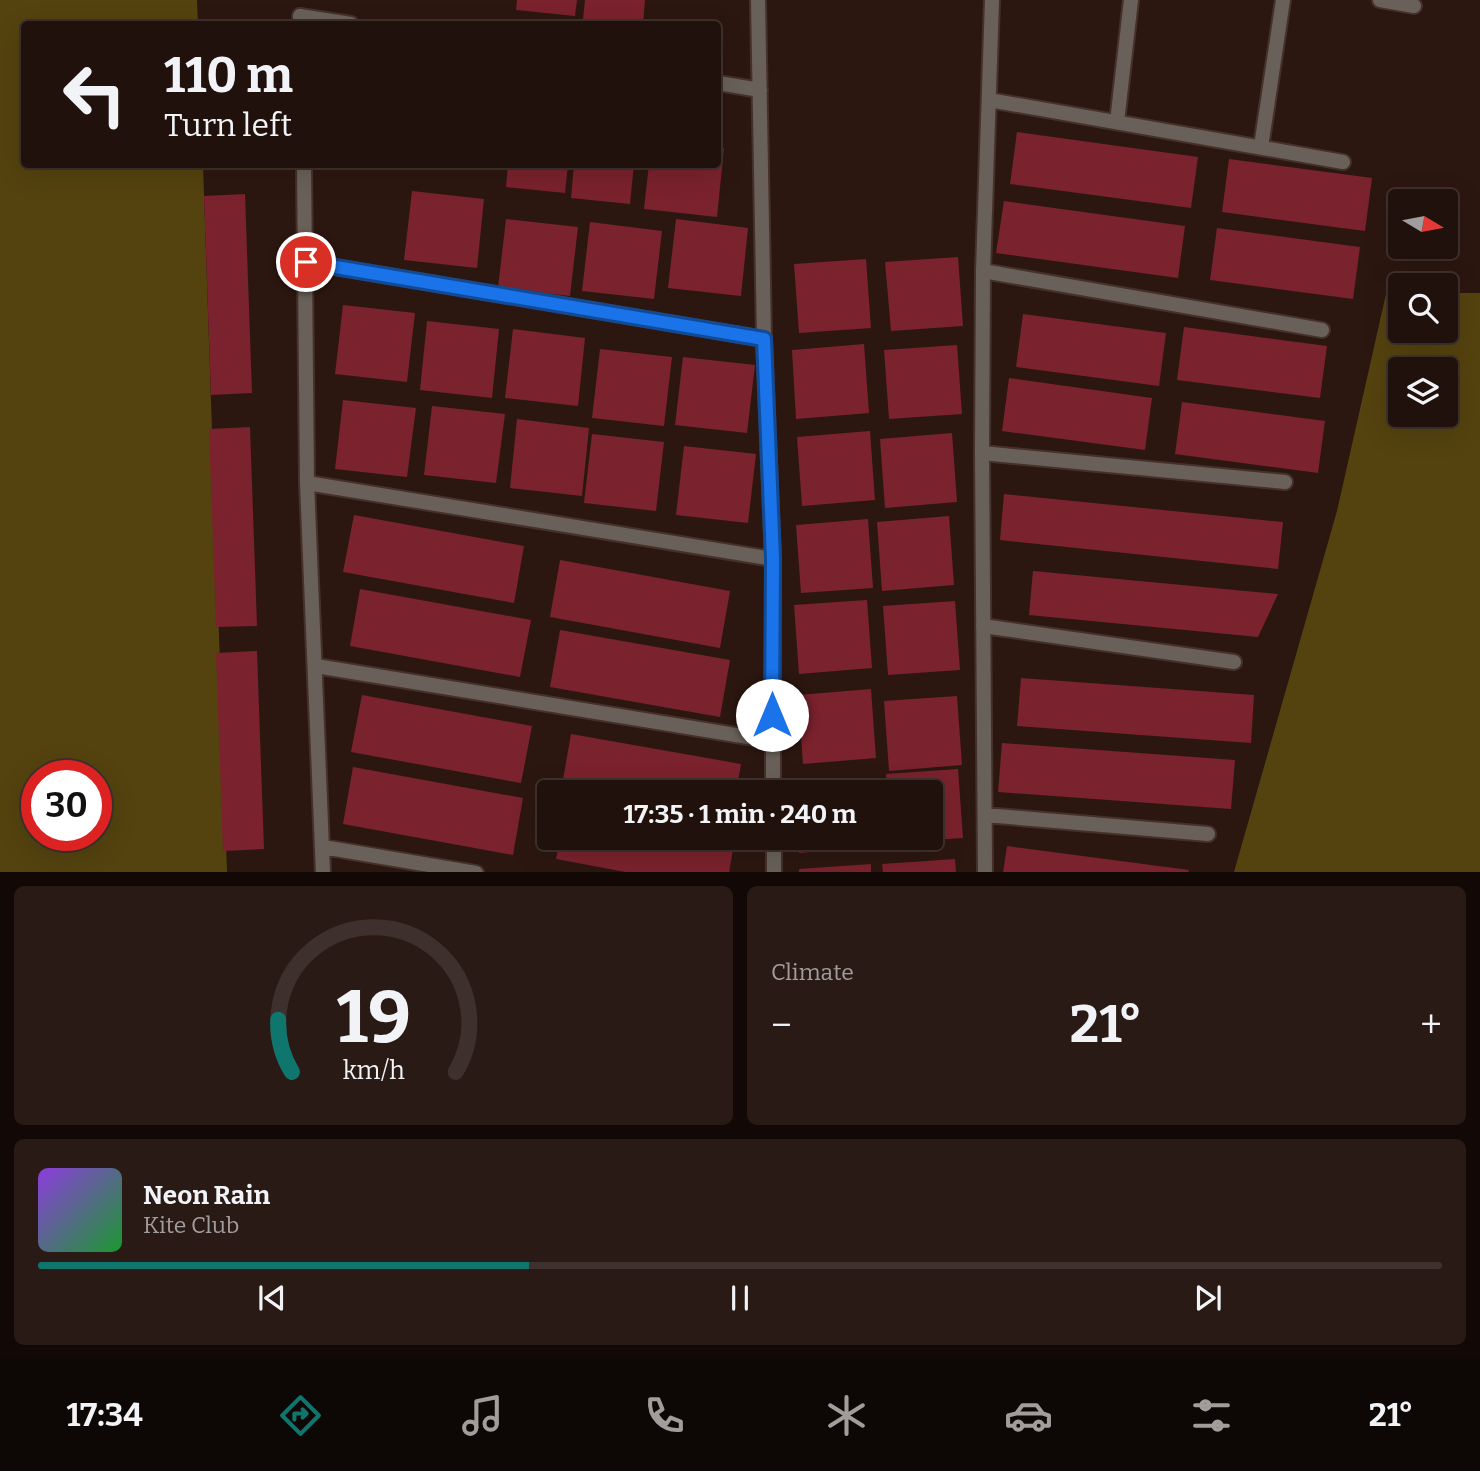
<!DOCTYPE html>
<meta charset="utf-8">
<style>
body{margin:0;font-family:Bitter,serif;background:#291a15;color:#f1f3f6;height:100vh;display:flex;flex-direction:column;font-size:26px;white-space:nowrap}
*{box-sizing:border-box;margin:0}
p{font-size:23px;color:#a29d9d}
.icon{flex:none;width:38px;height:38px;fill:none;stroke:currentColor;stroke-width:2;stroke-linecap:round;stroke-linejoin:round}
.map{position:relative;height:872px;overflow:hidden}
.panel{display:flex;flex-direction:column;gap:14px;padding:14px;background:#120907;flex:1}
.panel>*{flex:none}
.banner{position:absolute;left:21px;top:21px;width:700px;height:147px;border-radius:7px;box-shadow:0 7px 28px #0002,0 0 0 2px #3e312d;background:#21110c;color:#f1f3f6;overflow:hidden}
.needle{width:46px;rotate:100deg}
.buttons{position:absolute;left:1388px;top:189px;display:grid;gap:14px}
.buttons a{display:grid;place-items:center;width:70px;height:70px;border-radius:7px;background:#21110c;box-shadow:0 7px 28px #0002,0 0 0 2px #3e312d;font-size:35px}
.speed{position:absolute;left:21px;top:760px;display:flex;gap:14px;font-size:35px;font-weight:700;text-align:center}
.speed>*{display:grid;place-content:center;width:91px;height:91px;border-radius:50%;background:#21110c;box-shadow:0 7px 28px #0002,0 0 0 2px #3e312d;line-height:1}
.speed .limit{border:10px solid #d22;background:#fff;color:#111}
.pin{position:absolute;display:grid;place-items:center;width:60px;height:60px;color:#fff;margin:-30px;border:4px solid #fff;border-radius:50%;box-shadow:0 2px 7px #0007}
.me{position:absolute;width:77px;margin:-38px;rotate:0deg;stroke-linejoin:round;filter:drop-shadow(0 0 5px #0008)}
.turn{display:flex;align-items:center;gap:24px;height:147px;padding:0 28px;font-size:32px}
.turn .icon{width:91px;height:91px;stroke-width:2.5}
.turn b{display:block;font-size:49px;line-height:60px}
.big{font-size:52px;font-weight:700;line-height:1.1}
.panel .tile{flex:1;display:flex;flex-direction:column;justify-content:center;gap:10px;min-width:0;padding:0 24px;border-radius:10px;background:#291a15}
.panel .dial{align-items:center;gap:0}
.dial svg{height:182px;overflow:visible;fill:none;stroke:#3e312d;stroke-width:7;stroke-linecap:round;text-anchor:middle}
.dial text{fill:#f1f3f6;stroke:none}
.song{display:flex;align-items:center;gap:21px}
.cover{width:84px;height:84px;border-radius:10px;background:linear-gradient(135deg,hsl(270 70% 55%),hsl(130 70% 35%))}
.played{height:7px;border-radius:4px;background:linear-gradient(90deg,#0f766e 35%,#3e312d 35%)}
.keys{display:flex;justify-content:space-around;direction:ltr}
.heat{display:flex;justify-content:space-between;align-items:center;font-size:38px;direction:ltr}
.panel .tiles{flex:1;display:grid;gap:14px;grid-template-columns:1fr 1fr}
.tile:last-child{grid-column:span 2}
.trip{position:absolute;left:537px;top:780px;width:406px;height:70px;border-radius:7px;background:#21110c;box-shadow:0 7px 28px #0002,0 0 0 2px #3e312d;font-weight:700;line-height:70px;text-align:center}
.tabs{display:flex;height:112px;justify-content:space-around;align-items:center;background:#0d0705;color:#a29d9d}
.tabs .icon{width:49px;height:49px}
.tabs .selected{color:#0f766e}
.tabs b{font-size:32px;color:#f1f3f6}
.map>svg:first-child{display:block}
.green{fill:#54430f;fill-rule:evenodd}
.building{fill:#7a222d}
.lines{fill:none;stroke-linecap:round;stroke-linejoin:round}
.street-casing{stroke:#45312b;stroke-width:18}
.street{stroke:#696159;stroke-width:14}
.route-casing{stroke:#114b97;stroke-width:18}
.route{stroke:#1a73e8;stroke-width:12}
</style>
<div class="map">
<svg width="1480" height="873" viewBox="0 0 1480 873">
<rect width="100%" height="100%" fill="#2c1710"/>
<!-- green -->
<path class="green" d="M0 0H197L198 24H24V164L203 165 227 872H0ZM37 775H96V835H37Z
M1400 293V331H1446V293H1480V872H1234L1337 511 1386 294ZM1400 369H1446V415H1400Z"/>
<!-- building -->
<path class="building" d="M517 0H577L575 16 516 10Z
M585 0H645L643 24 583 19Z
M1017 132 1198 157 1191 208 1010 184Z
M718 147 724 148 717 217 644 209 649 164H718Z
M1229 159 1372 178 1365 231 1222 212Z
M508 164H568L565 193 506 187Z
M574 164H634L630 204 571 198Z
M412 191 484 199 477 268 404 260Z
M245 194 252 393 211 395 204 196Z
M1004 201 1185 226 1178 278 996 253Z
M506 219 578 227 570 296 498 288Z
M676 219 748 228 741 296 668 288Z
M590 222 662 231 654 299 582 291Z
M1217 228 1360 247 1353 299 1210 280Z
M958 257 963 326 891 331 885 262Z
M866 259 871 328 799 333 794 264Z
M343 305 415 313 407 382 335 374Z
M1023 314 1166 333 1159 386 1016 367Z
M427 321 499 329 492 398 420 390Z
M1184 327 1327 346 1320 398 1177 380Z
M513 329 585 338 578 406 505 398Z
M864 344 869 413 796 419 792 350Z
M957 345 962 414 889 419 884 350Z
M600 349 672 357 664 426 592 418Z
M683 357 755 365 747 433 675 425Z
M1009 378 1152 398 1145 450 1002 431Z
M343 400 416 408 407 477 335 469Z
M1182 402 1325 421 1318 473 1175 454Z
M432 406 505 414 496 483 424 475Z
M517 419 589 428 582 496 510 488Z
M250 427 257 626 216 627 209 429Z
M870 431 875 500 802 506 797 437Z
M952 433 957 502 885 508 880 439Z
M592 434 664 442 656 511 584 503Z
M684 446 756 454 748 523 676 515Z
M1004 494 1283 522 1278 569 1000 540Z
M354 515 524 546 514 603 343 572Z
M949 516 954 585 882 591 877 522Z
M868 519 873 588 801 593 796 525Z
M560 560 730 591 720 648 550 617Z
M1033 571 1278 594 1258 637 1029 615Z
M360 589 531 620 520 677 350 646Z
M867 600 872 668 799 674 794 605Z
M955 601 960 670 888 675 883 606Z
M560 630 730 660 720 717 550 687Z
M257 651 264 849 223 851 216 653Z
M1021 678 1254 695 1251 743 1017 726Z
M871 689 876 758 803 764 798 695Z
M362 695 532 726 521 783 351 752Z
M957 696 962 765 889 771 884 701Z
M571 734 741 764 736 793 561 791Z
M1002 743 1235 760 1231 809 998 792Z
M353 767 523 798 513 855 343 824Z
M958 769 963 838 931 840V793H887L886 774Z
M866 778 867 793H794V784Z
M560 838H735L729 873H631L556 859Z
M798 838H871V847L799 853Z
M890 838H929V840L890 843Z
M1007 846 1189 870 1188 873H1003Z
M955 859 956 873H883L882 864Z
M871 864V873H799V869Z"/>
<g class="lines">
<defs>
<path id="street" d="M758 0 764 339 773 559V793
M1380 0 1414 6
M301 24 300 16 351 24
M718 83 760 90
M989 100 1343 162
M1117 122 1131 0
M1261 147 1283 0
M304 164 307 483 323 873
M306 262 764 339
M983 271 1322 330
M982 453 1285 482
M307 483 773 559
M983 626 1234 662
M316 666 772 741
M985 815 1208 834
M774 838V873
M323 847 476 873
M985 873 982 453 983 271 992 0"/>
</defs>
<!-- street casing -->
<use href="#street" class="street-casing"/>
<!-- street -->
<use href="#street" class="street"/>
</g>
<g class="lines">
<defs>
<path id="route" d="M306 262 764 339 773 559 772 715"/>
</defs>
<!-- route casing -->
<use href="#route" class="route-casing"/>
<!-- route -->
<use href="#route" class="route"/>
</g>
</svg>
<div class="buttons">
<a><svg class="needle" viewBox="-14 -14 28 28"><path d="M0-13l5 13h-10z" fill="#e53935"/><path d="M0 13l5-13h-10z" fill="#a29d9d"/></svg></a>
<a><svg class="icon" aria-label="search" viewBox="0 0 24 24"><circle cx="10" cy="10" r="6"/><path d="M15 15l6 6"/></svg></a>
<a><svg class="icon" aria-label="layers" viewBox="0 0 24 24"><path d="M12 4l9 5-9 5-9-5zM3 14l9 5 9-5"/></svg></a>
</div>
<div class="speed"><div class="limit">30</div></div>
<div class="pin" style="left:306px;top:262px;background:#d93025"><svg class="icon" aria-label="arrive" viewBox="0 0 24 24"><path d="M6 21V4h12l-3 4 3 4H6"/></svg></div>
<svg class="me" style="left:772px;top:715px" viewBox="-20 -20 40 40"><circle r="19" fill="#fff"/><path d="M0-13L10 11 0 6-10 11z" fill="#1a73e8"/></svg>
<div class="trip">17:35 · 1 min · 240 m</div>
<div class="banner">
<div class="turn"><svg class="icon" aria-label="left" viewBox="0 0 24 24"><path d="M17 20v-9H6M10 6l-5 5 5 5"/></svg><div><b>110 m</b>Turn left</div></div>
</div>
</div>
<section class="panel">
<div class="tiles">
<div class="tile dial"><svg viewBox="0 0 100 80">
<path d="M14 69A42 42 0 1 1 86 69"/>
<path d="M14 69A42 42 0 0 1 8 46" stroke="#0f766e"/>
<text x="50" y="56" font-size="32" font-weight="700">19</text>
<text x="50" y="72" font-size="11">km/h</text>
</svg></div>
<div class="tile"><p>Climate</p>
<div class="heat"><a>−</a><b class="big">21°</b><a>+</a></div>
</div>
<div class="tile">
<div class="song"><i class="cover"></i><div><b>Neon Rain</b><p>Kite Club</p></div></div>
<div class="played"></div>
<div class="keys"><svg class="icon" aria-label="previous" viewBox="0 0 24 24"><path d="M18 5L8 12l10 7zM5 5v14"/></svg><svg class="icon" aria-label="pause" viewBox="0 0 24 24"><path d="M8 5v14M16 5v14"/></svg><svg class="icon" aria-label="next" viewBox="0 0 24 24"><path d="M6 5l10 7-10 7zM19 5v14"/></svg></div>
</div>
</div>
</section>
<nav class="tabs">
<b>17:34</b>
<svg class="icon selected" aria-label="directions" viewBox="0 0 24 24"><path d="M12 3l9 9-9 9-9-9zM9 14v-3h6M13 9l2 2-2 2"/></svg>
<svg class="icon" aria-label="music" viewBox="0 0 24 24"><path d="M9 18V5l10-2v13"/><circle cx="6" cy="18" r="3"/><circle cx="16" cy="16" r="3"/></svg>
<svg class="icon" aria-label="phone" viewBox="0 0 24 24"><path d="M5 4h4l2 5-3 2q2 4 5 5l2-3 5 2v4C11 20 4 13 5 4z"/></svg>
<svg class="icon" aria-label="climate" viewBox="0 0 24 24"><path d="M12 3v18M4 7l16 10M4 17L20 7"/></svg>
<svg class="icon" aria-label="car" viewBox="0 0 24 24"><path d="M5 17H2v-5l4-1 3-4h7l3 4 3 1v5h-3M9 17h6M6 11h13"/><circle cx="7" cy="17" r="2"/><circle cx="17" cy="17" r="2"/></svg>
<svg class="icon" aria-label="filters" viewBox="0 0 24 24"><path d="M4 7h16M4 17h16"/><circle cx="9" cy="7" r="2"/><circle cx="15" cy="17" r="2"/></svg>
<b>21°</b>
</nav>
